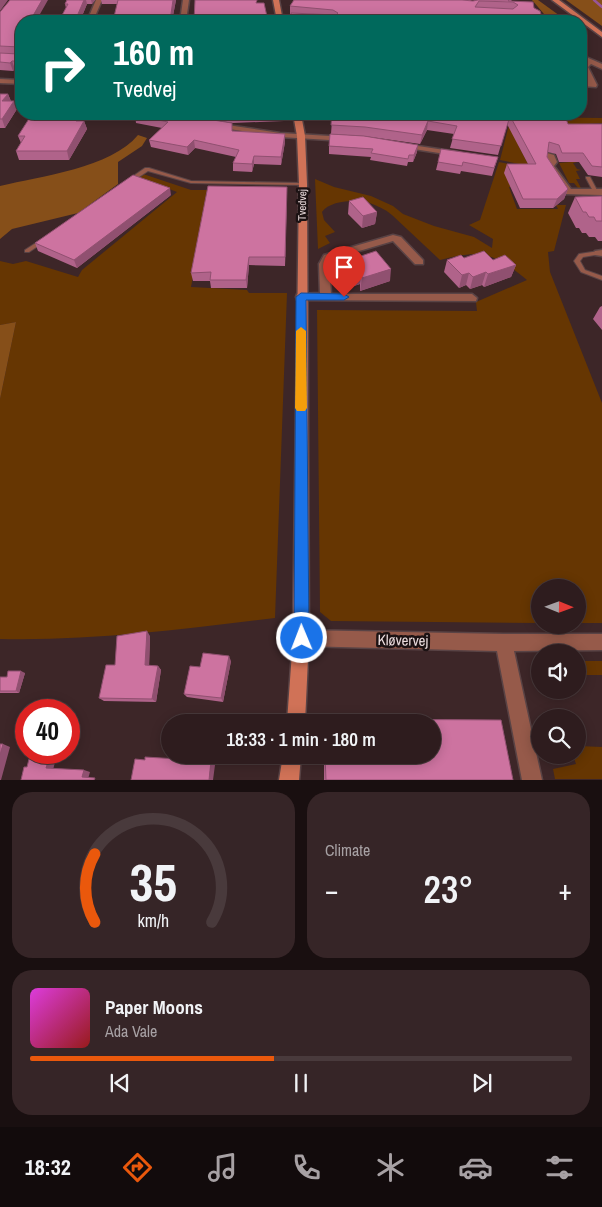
<!DOCTYPE html>
<meta charset="utf-8">
<style>
body{margin:0;font-family:"Archivo Narrow",sans-serif;background:#362527;color:#f1f3f6;height:100vh;display:flex;flex-direction:column;font-size:19px;white-space:nowrap}
*{box-sizing:border-box;margin:0}
p{font-size:16px;color:#a7a1a4}
.icon{flex:none;width:28px;height:28px;fill:none;stroke:currentColor;stroke-width:2;stroke-linecap:round;stroke-linejoin:round}
.map{position:relative;height:780px;overflow:hidden}
.sheet{display:flex;flex-direction:column;gap:12px;padding:12px;background:#190f10;flex:1}
.sheet>*{flex:none}
.guide{position:absolute;left:15px;top:15px;width:572px;height:105px;border-radius:20px;box-shadow:0 2px 12px #0003,0 0 0 1px #493a3c;background:#00695c;color:#fff;overflow:hidden}
.needle{width:32px;rotate:91deg}
.controls{position:absolute;left:531px;top:579px;display:grid;gap:10px}
.controls a{display:grid;place-items:center;width:55px;height:55px;border-radius:50%;background:#2e1c1e;box-shadow:0 2px 12px #0003,0 0 0 1px #493a3c;font-size:25px}
.speed{position:absolute;left:15px;top:699px;display:flex;gap:10px;font-size:25px;font-weight:700;text-align:center}
.speed>*{display:grid;place-content:center;width:65px;height:65px;border-radius:50%;background:#2e1c1e;box-shadow:0 2px 12px #0003,0 0 0 1px #493a3c;line-height:1}
.speed .limit{border:8px solid #d22;background:#fff;color:#111}
.pin{position:absolute;display:grid;place-items:center;width:42px;height:42px;color:#fff;margin:-51px -21px;border-radius:50% 50% 50% 0;rotate:-45deg;box-shadow:0 0 5px #0007}
.pin .icon{rotate:45deg}
.me{position:absolute;width:55px;margin:-28px;rotate:359deg;stroke-linejoin:round;filter:drop-shadow(0 0 4px #0008)}
.turn{display:flex;align-items:center;gap:18px;height:105px;padding:0 15px;font-size:22px}
.turn .icon{width:65px;height:65px;stroke-width:2.5}
.turn b{display:block;font-size:35px;line-height:42px}
.big{font-size:38px;font-weight:600;line-height:1.1}
.sheet .tile{flex:1;display:flex;flex-direction:column;justify-content:center;gap:8px;min-width:0;padding:0 18px;border-radius:20px;background:#362527}
.sheet .dial{align-items:center;gap:0}
.dial svg{height:130px;overflow:visible;fill:none;stroke:#493a3c;stroke-width:7;stroke-linecap:round;text-anchor:middle}
.dial text{fill:#f1f3f6;stroke:none}
.song{display:flex;align-items:center;gap:15px}
.cover{width:60px;height:60px;border-radius:8px;background:linear-gradient(135deg,hsl(300 70% 55%),hsl(0 70% 35%))}
.played{height:5px;border-radius:2px;background:linear-gradient(90deg,#ea580c 45%,#493a3c 45%)}
.keys{display:flex;justify-content:space-around;direction:ltr}
.heat{display:flex;justify-content:space-between;align-items:center;font-size:28px;direction:ltr}
.sheet .tiles{flex:1;display:grid;gap:12px;grid-template-columns:1fr 1fr}
.tile:last-child{grid-column:span 2}
.trip{position:absolute;left:161px;top:714px;width:280px;height:50px;border-radius:25px;background:#2e1c1e;box-shadow:0 2px 12px #0003,0 0 0 1px #493a3c;font-weight:600;line-height:50px;text-align:center}
.tab-bar{display:flex;height:80px;justify-content:space-around;align-items:center;background:#120b0c;color:#a7a1a4}
.tab-bar .icon{width:35px;height:35px}
.tab-bar .on{color:#ea580c}
.tab-bar b{font-size:22px;color:#f1f3f6}
.map>svg:first-child{display:block}
.green{fill:#663602}
.forest{fill:#864f19}
.lines{fill:none;stroke-linecap:round;stroke-linejoin:round}
.stream{stroke:#985699;stroke-width:2.5}
.lane-casing{stroke:#594345;stroke-width:2}
.street-casing{stroke:#594345;stroke-width:3}
.secondary-casing{stroke:#594345;stroke-width:3}
.lane{fill:#965a4a;fill-rule:evenodd}
.street{fill:#965a4a;fill-rule:evenodd}
.secondary{fill:#d07257;fill-rule:evenodd}
.wall{fill:#b0638a}
.shaded-wall{fill:#905070}
.building{fill:#cd73a0;stroke:#905070;fill-rule:evenodd}
.route{fill:#1a73e8;stroke:#114b97}
.slow{fill:#f59e0b}
.labels{text-anchor:middle;dominant-baseline:central;stroke-width:5;stroke-linejoin:round;paint-order:stroke}
.far-street-label{font-size:11px;fill:#ecddde;stroke:#1c1213}
.near-street-label{font-size:15px;fill:#ecddde;stroke:#1c1213}
</style>
<div class="map">
<svg width="602" height="780" viewBox="0 0 602 780">
<rect width="100%" height="100%" fill="#3d2628"/>
<!-- green -->
<path class="green" d="M511 117 602 118V123L578 124 576 132 518 145 528 164H544L534 167 500 160Z
M562 149 572 154 577 162 573 163 577 169 581 170 576 171 580 179H576L581 188H578L574 183H569L559 163 570 162Z
M499 162 538 170 518 186 509 187 517 209H558L556 205H566L554 251 548 252 550 272 602 403V623H578V588H540V623L331 621 320 612 317 310 477 311 476 302 527 280C494 253 482 249 440 260L392 215C385 209 376 205 367 202 355 199 329 201 322 212L324 220 335 232 325 236 330 243 318 249 315 179 334 187 371 196 393 206 403 214 434 226 474 237 492 248 493 239 469 225 480 220Z
M143 174 191 190H209L191 287 247 290 249 293H287L275 618C184 629 92 641 0 639V399L16 322 0 325V261L13 264 26 261 78 277 82 270 177 192 139 177Z
M578 661H602V675H578Z
M578 746 602 747V779H555L553 769 576 764 573 755H578Z"/>
<!-- forest -->
<path class="forest" d="M532 0H538L567 21H550Z
M566 0H602V26Z
M138 135 147 138 142 146 118 162V184L78 213 12 229 0 239V186C41 176 111 168 138 135Z
M16 322 0 399V325Z"/>
<g class="lines">
<!-- stream -->
<path class="stream" d="M594 0 602 7"/>
<defs>
<path id="lane" d="M145 168H149L191 181 303 183 305 184 303 185 191 183 148 171 133 181H129V179Z
M586 177H590L598 192V193H594L586 178Z
M42 239 44 240V242L29 252H25V250Z
M599 251 601 252V254L583 257 580 261 585 270 602 276V280L581 272 574 261 579 254Z"/>
<path id="street" d="M96 0H102L93 21H87Z
M183 0H189L186 21H180Z
M279 15 333 19 336 21 277 18Z
M582 57H586L602 64V69L591 64 588 67 597 85 596 87 581 86V82H588L581 68 586 62 582 59Z
M0 79 21 80V84L0 83Z
M214 123 280 133 346 137 350 139 346 141 280 137 217 127 213 125Z
M398 143 458 152 462 154 458 156 401 147H398Z
M547 153 554 155 557 162 554 166 571 189H602V195L565 194 545 165 548 161 546 155Z
M393 235 401 237 423 260V264H415L393 241 332 259 329 264 331 294H472L477 298 476 301 297 300 296 297 297 294 320 293 319 264 324 255Z
M602 250V256L595 255 594 253 595 251Z
M301 630 504 634H602V650L514 651 542 780H522L497 651 301 646 295 644 293 638 295 632Z"/>
<path id="secondary" d="M273 0H279L283 21H277Z
M552 0H559L602 32V37Z
M293 114H301L305 136 307 184 309 638 305 722H287L293 638 299 184 297 136Z
M283 755H301L299 780H279Z"/>
</defs>
<!-- lane casing -->
<use href="#lane" class="lane-casing"/>
<!-- street casing -->
<use href="#street" class="street-casing"/>
<!-- secondary casing -->
<use href="#secondary" class="secondary-casing"/>
<!-- lane -->
<use href="#lane" class="lane"/>
<!-- street -->
<use href="#street" class="street"/>
<!-- secondary -->
<use href="#secondary" class="secondary"/>
</g>
<!-- wall -->
<path class="wall" d="M67 0H95L92 4H87L80 21H59L66 8 65 4Z
M101 0H176L172 21H99H113L118 4H102Z
M294 0H471L470 1H473L478 0H512L511 1 534 8 543 21H291V14H290V6Z
M0 12 21 21V69H15L13 71 0 70Z
M0 94H8L11 101H14L17 109 5 128H0Z
M180 114H284V121L233 123Z
M312 114H564L568 124H602V177L588 175 579 162H559L556 154 548 152 547 157 568 189 564 199 553 208H520L504 173 507 164H528L507 124 498 155 450 148 454 134 427 130 420 144 364 136 331 134 332 120H315L313 118Z
M135 115 232 131 285 134V142L281 165 254 164 252 172 233 171V163L236 157 195 148 188 155 151 147 149 140 162 128 136 123Z
M83 121H84L87 129 69 160H19L16 151 21 143 18 136Z
M329 146 417 152 413 162H408L407 166 370 160 371 157 329 154Z
M498 157 492 176 461 171 460 174 436 170 438 162Z
M287 187 285 266 249 265 247 288H211L210 281H193L191 273Z
M171 195 77 268 38 251 35 243Z
M602 196V241H598L595 237H589L586 233H582L579 228H576L568 213 575 197Z
M349 201 377 212 375 224 362 228 348 214Z
M355 258 390 281 360 291V284L351 287 338 271 339 259Z
M464 258 493 260 516 265 511 277 484 287 482 285 470 289 466 285 459 288 444 272 447 260Z
M602 306V330L593 319 600 307Z
M150 636 149 665 158 666 161 670 156 702 104 701 99 698 115 665Z
M231 661 223 702 187 697 184 694 200 667Z
M25 673 19 693H0V677H7Z
M325 719 501 720 513 780H324V755H432V722H324Z"/>
<!-- shaded-wall -->
<path class="shaded-wall" d="M0 0H8L0 11Z
M42 0H48L36 21H30Z
M84 0H86L87 4 80 21H75Z
M91 0H95L92 4Z
M173 0H176L172 21H170Z
M12 61 15 69 13 71 10 63Z
M8 94 11 102 2 101Z
M14 101 17 109 5 128 2 119Z
M80 114H86L79 129 76 121Z
M84 121 87 129 69 160 67 151Z
M428 121 427 130 420 144 422 135Z
M285 134V142L281 165V157Z
M194 140 195 148 188 155 187 147Z
M418 145 417 152 413 162 414 155Z
M254 156V164L252 172V164Z
M287 187V196L285 266V257Z
M170 188 171 195 77 268 74 260Z
M568 189 564 199 553 208 557 199Z
M377 212 375 224 362 228 363 216Z
M249 257V265L247 288 246 280Z
M516 265 511 277 484 287 488 274Z
M391 269 390 281 360 291 362 278Z
M361 271 360 284 351 287 352 274Z
M486 272 482 285 470 289 473 277Z
M469 273 466 285 459 288 462 275Z
M147 631 150 636 149 669 145 665Z
M229 656 231 661 223 702 221 698Z
M158 666 161 670 156 702 152 699Z
M21 671 25 673 19 693 16 691Z
M3 744 10 747 1 780H0V755Z
M50 756 56 758 53 770 46 768Z
M211 761 215 765 213 780H209Z
M84 770 90 772 88 779 82 777Z"/>
<!-- building -->
<path class="building" d="M10 0H42L30 21H21V61H12L10 63 0 62V53L18 54 20 52V47L0 46V12Z
M67 0H84L75 21H59L68 4H65Z
M118 0H173L170 21H99H113Z
M195 0H257L256 3H264L268 21H194Z
M294 0H462L473 1 478 0H509L508 1 533 2 534 8 540 11 543 21H296L295 17H292L291 13 336 15 338 13 333 10 290 6ZM479 1 513 2 518 5 513 9 475 7Z
M0 94H8L2 101H14L2 119H0Z
M32 114H80L76 121H84L67 151H16L25 136H18Z
M137 114H175L232 123V131L285 134 281 157 254 156 252 164 233 163 239 150 194 140 187 147 149 140 168 122 135 115Z
M220 114H282L232 116Z
M332 114H564L568 124H602V167L592 166 583 153H562L559 145 549 142 547 157 568 189 557 199H523L507 164H536L510 116 501 146 452 139 457 126 428 121 422 135 365 127 331 125Z
M330 134 364 136 418 145 414 155H409L408 159 371 153 373 149 329 146Z
M441 149 498 157 494 168 463 162 462 166 438 162Z
M133 175 170 188 74 260 35 243Z
M208 186 287 187 285 257H249L246 280H210L211 272 191 273Z
M602 196V221H596L594 217H589L586 212H583L575 197Z
M363 197 377 212 363 216 349 201Z
M376 251 391 269 362 278 361 271 352 274 339 259 352 255 355 258Z
M484 251 493 260 505 255 516 265 488 274 486 272 473 277 469 273 462 275 447 260 461 255 464 258Z
M147 631 145 665 158 666 152 699 99 698 106 665H115L117 636Z
M203 653 229 656 221 698 184 694 190 666 200 667Z
M8 671H21L16 691H0V677H7Z
M325 719 501 720 513 780H326L325 755H432V722H325Z
M0 744H3L0 755Z
M30 755 50 756 46 768 84 770 82 777 95 778 94 780H21L24 767H27Z
M145 757 211 761 209 780H131L135 759 145 760Z"/>
<!-- route -->
<path class="route" d="M301 293 344 294 349 297 344 300H306L309 638 307 644 302 646 296 644 294 638 296 297Z"/>
<!-- slow -->
<path class="slow" d="M301 327 306 331 307 408 305 411H297L295 408 296 331Z"/>
<g class="labels">
<!-- far-street labels -->
<g class="far-street-label">
<text transform="translate(302 205) rotate(-89)">Tvedvej</text>
</g>
<!-- near-street labels -->
<g class="near-street-label">
<text transform="translate(403 640) rotate(1)">Kløvervej</text>
</g>
</g>
</svg>
<div class="controls">
<a><svg class="needle" viewBox="-14 -14 28 28"><path d="M0-13l5 13h-10z" fill="#e53935"/><path d="M0 13l5-13h-10z" fill="#a7a1a4"/></svg></a>
<a><svg class="icon" aria-label="sound" viewBox="0 0 24 24"><path d="M4 9h4l5-4v14l-5-4H4zM17 9q2 3 0 6"/></svg></a>
<a><svg class="icon" aria-label="search" viewBox="0 0 24 24"><circle cx="10" cy="10" r="6"/><path d="M15 15l6 6"/></svg></a>
</div>
<div class="speed"><div class="limit">40</div></div>
<div class="pin" style="left:344px;top:297px;background:#d93025"><svg class="icon" aria-label="arrive" viewBox="0 0 24 24"><path d="M6 21V4h12l-3 4 3 4H6"/></svg></div>
<svg class="me" style="left:302px;top:638px" viewBox="-20 -20 40 40"><circle r="17" fill="#1a73e8" stroke="#fff" stroke-width="3"/><path d="M0-11L8 9 0 5-8 9z" fill="#fff"/></svg>
<div class="trip">18:33 · 1 min · 180 m</div>
<div class="guide">
<div class="turn"><svg class="icon" aria-label="right" viewBox="0 0 24 24"><path d="M7 20v-9h11M14 6l5 5-5 5"/></svg><div><b>160 m</b>Tvedvej</div></div>
</div>
</div>
<section class="sheet">
<div class="tiles">
<div class="tile dial"><svg viewBox="0 0 100 80">
<path d="M14 69A42 42 0 1 1 86 69"/>
<path d="M14 69A42 42 0 0 1 14 27" stroke="#ea580c"/>
<text x="50" y="56" font-size="32" font-weight="700">35</text>
<text x="50" y="72" font-size="11">km/h</text>
</svg></div>
<div class="tile"><p>Climate</p>
<div class="heat"><a>−</a><b class="big">23°</b><a>+</a></div>
</div>
<div class="tile">
<div class="song"><i class="cover"></i><div><b>Paper Moons</b><p>Ada Vale</p></div></div>
<div class="played"></div>
<div class="keys"><svg class="icon" aria-label="previous" viewBox="0 0 24 24"><path d="M18 5L8 12l10 7zM5 5v14"/></svg><svg class="icon" aria-label="pause" viewBox="0 0 24 24"><path d="M8 5v14M16 5v14"/></svg><svg class="icon" aria-label="next" viewBox="0 0 24 24"><path d="M6 5l10 7-10 7zM19 5v14"/></svg></div>
</div>
</div>
</section>
<nav class="tab-bar">
<b>18:32</b>
<svg class="icon on" aria-label="directions" viewBox="0 0 24 24"><path d="M12 3l9 9-9 9-9-9zM9 14v-3h6M13 9l2 2-2 2"/></svg>
<svg class="icon" aria-label="music" viewBox="0 0 24 24"><path d="M9 18V5l10-2v13"/><circle cx="6" cy="18" r="3"/><circle cx="16" cy="16" r="3"/></svg>
<svg class="icon" aria-label="phone" viewBox="0 0 24 24"><path d="M5 4h4l2 5-3 2q2 4 5 5l2-3 5 2v4C11 20 4 13 5 4z"/></svg>
<svg class="icon" aria-label="climate" viewBox="0 0 24 24"><path d="M12 3v18M4 7l16 10M4 17L20 7"/></svg>
<svg class="icon" aria-label="car" viewBox="0 0 24 24"><path d="M5 17H2v-5l4-1 3-4h7l3 4 3 1v5h-3M9 17h6M6 11h13"/><circle cx="7" cy="17" r="2"/><circle cx="17" cy="17" r="2"/></svg>
<svg class="icon" aria-label="filters" viewBox="0 0 24 24"><path d="M4 7h16M4 17h16"/><circle cx="9" cy="7" r="2"/><circle cx="15" cy="17" r="2"/></svg>
</nav>
